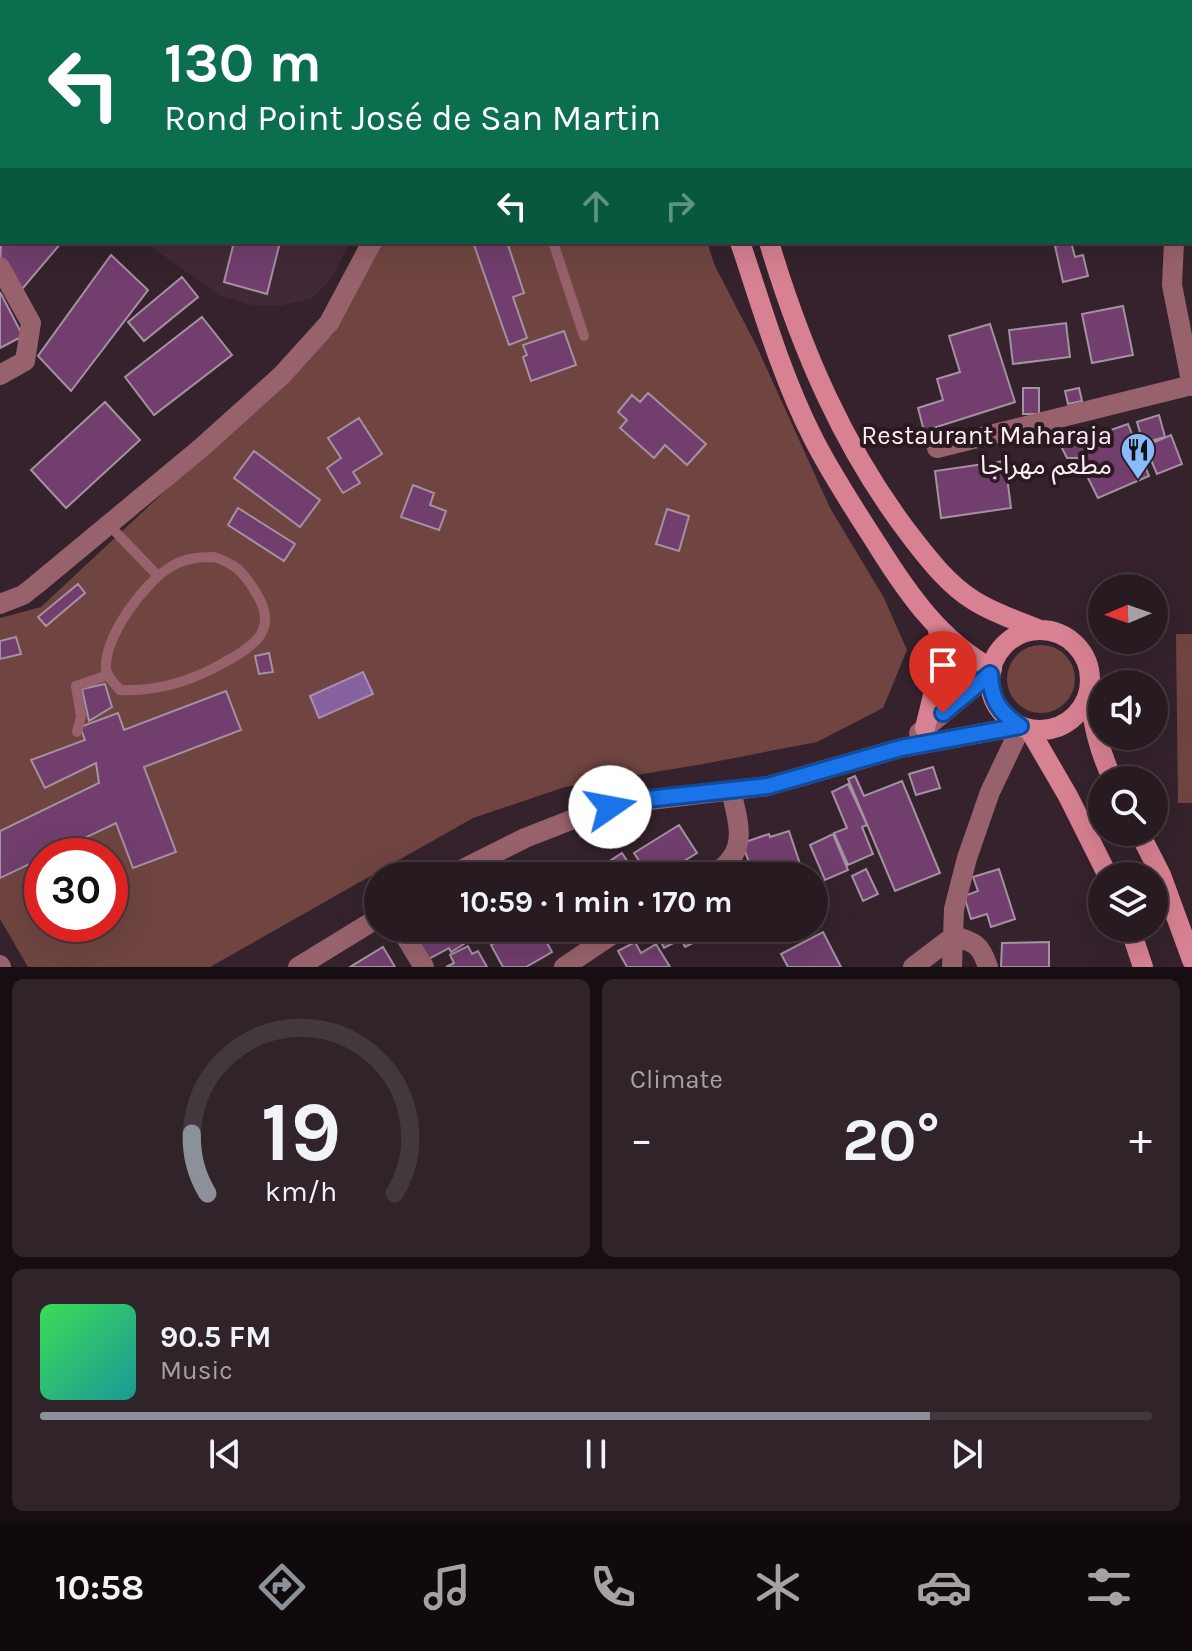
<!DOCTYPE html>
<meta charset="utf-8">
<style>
body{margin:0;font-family:Karla,"Noto Sans Arabic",sans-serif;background:#30232a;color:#f1f3f6;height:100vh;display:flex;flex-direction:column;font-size:30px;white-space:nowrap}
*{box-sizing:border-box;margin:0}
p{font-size:26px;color:#a5a1a5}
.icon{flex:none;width:44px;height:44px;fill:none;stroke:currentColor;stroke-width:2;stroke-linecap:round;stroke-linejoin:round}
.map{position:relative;height:967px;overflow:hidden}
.sheet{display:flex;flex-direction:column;gap:12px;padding:12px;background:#160e12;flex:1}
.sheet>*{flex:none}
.banner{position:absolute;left:0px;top:0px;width:1192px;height:244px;box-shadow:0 8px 32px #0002,0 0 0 2px #44383f;background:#0b6e4f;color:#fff;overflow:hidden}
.needle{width:52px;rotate:268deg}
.tools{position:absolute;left:1088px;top:574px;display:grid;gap:16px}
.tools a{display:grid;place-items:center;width:80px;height:80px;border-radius:50%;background:#281a21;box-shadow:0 8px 32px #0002,0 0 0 2px #44383f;font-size:40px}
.speed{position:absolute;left:24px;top:838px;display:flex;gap:16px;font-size:40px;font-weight:700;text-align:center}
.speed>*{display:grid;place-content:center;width:104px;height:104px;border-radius:50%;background:#281a21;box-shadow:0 8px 32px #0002,0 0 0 2px #44383f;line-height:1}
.speed .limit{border:12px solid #d22;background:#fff;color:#111}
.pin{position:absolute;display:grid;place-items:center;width:68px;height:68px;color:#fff;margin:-82px -34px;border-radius:50% 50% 50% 0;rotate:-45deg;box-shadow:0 0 8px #0007}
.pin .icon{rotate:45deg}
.me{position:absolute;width:88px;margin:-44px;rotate:78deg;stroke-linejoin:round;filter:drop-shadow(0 0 6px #0008)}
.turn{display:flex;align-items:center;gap:28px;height:168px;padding:0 32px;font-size:36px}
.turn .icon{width:104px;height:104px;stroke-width:2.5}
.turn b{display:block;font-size:56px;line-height:68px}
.lanes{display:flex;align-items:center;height:76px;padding:0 32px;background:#0003;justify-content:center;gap:40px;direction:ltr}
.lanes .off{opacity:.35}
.big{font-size:60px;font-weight:700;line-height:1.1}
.sheet .tile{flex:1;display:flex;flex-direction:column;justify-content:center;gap:12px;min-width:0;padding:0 28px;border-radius:12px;background:#30232a}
.sheet .dial{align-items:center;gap:0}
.dial svg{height:208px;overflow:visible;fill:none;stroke:#44383f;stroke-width:7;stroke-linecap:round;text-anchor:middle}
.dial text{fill:#f1f3f6;stroke:none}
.song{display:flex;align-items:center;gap:24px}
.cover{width:96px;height:96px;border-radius:12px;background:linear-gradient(135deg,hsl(130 70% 55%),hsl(180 70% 35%))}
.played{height:8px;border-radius:4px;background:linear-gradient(90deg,#8c9099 80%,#44383f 80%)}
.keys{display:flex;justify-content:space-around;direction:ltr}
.heat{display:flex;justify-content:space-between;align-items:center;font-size:44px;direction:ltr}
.sheet .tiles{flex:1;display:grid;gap:12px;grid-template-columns:1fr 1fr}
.tile:last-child{grid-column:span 2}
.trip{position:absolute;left:364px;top:862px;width:464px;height:80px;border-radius:40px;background:#281a21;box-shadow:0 8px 32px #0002,0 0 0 2px #44383f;font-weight:700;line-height:80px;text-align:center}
.tabs{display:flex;height:128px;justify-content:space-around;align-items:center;background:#100a0d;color:#a5a1a5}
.tabs .icon{width:56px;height:56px}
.tabs .on{color:#8c9099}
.tabs b{font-size:36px;color:#f1f3f6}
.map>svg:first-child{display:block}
.built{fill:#422936}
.green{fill:#704541;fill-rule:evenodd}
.water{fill:#86629e;stroke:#a98cb8;stroke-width:2}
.building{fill:#713e6d;stroke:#a491a1;stroke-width:2}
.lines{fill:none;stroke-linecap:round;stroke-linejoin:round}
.lane{stroke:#98626c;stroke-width:10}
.street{stroke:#98626c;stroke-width:20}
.secondary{stroke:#d78192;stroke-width:20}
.route-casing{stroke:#114b97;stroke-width:20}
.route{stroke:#1a73e8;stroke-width:14}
.labels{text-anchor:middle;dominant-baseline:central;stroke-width:8;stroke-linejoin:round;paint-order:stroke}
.poi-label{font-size:26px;fill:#fceff5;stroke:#2b1922;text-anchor:end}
</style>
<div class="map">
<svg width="1192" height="967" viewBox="0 0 1192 967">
<rect width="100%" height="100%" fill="#35222c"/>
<!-- built -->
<path class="built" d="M144 242H350L331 279 312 298 280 306 252 305 221 296Z"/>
<!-- green -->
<path class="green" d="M382 242H707L715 266 757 347 830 508 884 598 907 650 883 708 817 742 703 764 565 787 473 818 210 967H28L0 919V618L41 607 334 333ZM42 856H110V924H42Z
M1176 634H1192V803H1178Z
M1007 679a34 34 0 1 1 68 0a34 34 0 1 1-68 0Z"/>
<!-- water -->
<path class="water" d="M363 672 373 694 319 718 310 696Z"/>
<!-- building -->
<path class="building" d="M291 0H397L290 2Z
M2 225V242H62L17 295 0 265Z
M234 242H280L267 294 224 282Z
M473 242H507L524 293 513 297 527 338 509 345Z
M1071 242 1075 257 1083 255 1088 276 1063 282 1055 246Z
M111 255 148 290 71 391 38 356Z
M182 277 198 297 144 341 128 322Z
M0 292 23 336 0 348Z
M1123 306 1133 355 1092 363 1082 314Z
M202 317 232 355 154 415 125 377Z
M1066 323 1070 357 1013 364 1009 330Z
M990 324 1015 402 924 431 918 408 943 400 937 379 960 372 949 336Z
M564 331 576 365 531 381 523 357 527 355 523 345Z
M1023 388H1039V414H1023Z
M1079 388 1082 401 1068 404 1065 391Z
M648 393 706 444 687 465 665 445 654 458 620 428 627 420 618 412 632 395 640 402Z
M105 402 140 440 66 508 31 470Z
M1159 415 1165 437 1143 443 1137 422Z
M359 418 382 454 353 472 360 483 343 493 327 468 341 458 328 438Z
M1128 424 1149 476 1098 498 1078 458H1067L1062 448 1071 436 1085 439Z
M1171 435 1182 464 1157 474 1145 446Z
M254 451 320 500 300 527 234 478Z
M1005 461 1011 508 941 518 935 471Z
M413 485 434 493 430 505 446 511 439 530 401 517Z
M238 508 295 544 284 561 228 525Z
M667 509 689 516 679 551 656 544Z
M78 584 85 593 46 626 38 617Z
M16 637 21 654 0 659V641Z
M269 653 273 672 259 674 255 656Z
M105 684 112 707 89 721 82 689Z
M226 691 241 730 144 767 176 852 133 868 116 823 0 878V831L99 783 96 763 45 788 31 760 85 740 80 727 118 713 124 730Z
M933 767 940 788 916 795 909 774Z
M855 776 864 796 902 781 940 873 895 891 848 779Z
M848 784 867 825 862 827 873 854 848 865 834 833 847 828 832 792Z
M679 825 697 853 660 876H649L634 853Z
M789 831 804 876H754L742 843 769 834 770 837Z
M833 834 848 870 825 880 810 845Z
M622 853 637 876H591L590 874Z
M866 869 878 894 863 901 852 876Z
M999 869 1015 919 991 927 987 914 971 919 964 896 978 891 973 877Z
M408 928H455L464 944 451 952 449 948 427 960Z
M477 928H508L483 941Z
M520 928H539L552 952 526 967H503L491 945Z
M654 928H696L701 939 685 947 681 939 664 948Z
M823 932 841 967H788L781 954Z
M635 942 641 953 656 944 670 967H627L618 951Z
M1049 942V967H1001L1002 943Z
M468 946 472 954 478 951 487 967H446L454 963 450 955Z
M383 947 395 967H350Z"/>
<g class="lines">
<!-- lane -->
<path class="lane" d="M589 0 590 2
M637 0 638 2
M553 242 584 336
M109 525 157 575
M214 557C236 564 243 572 255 591 279 628 257 645 225 662 192 681 158 692 120 690 115 684 107 677 106 669 104 637 145 581 172 566 186 558 199 557 214 557Z
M77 732 81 716 76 686 108 675"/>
<!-- street -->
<path class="street" d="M482 2V0
M1190 190 1192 184
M1174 242 1172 285 1192 386
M0 267 31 323 25 361 0 375
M937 448 1192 385
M0 604 23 595 37 584 201 448 282 375 329 323 372 242
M919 733 990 674
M449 876 525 838 594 811 625 803 768 786 901 748 1020 726
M710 876C749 855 740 828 731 791
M400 928 424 967
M954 936C976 943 980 944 988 967
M0 965 1 967
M298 967 378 918
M564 967 622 928
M913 967 954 936
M952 967 954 909 967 858 990 792 1021 727"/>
<!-- secondary -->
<path class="secondary" d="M679 0 680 2
M708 0V2
M740 242C762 307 781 375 812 436 831 474 855 510 878 546 908 594 941 641 992 669
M769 242C801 349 844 450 913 539 930 561 949 585 973 600 993 613 1018 621 1040 630
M990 680a50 50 0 1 1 100 0a50 50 0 1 1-100 0Z
M1089 692C1093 724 1099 751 1113 780
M925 728C933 694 943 665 938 629
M1029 729 1068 796 1108 876
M1139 832 1161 875 1192 960
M1130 928 1143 967"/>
</g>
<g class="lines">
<defs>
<path id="route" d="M610 807 647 799 768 786 901 748 1020 726C999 712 991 699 990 674L943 713"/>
</defs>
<!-- route casing -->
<use href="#route" class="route-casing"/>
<!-- route -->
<use href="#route" class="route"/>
</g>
<!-- icons -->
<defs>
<symbol id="restaurant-pin" viewBox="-11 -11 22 30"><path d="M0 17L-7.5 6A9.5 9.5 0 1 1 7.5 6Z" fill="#87bbfb" stroke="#2b1922"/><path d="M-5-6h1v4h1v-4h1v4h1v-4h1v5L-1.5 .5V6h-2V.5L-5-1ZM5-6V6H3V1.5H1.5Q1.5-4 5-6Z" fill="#111"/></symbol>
</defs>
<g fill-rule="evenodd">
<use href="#restaurant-pin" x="1118" y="430" width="40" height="54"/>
</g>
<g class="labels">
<!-- poi labels -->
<g class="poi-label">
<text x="1112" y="435">Restaurant Maharaja<tspan x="1112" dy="30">مطعم مهراجا</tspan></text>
</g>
</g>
</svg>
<div class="tools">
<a><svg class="needle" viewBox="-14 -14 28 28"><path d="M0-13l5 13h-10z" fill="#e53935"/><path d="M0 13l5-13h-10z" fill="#a5a1a5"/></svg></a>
<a><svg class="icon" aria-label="sound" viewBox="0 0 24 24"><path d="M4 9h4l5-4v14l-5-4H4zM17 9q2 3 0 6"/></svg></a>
<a><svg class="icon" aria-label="search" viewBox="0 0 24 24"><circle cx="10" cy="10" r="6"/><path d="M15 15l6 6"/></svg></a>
<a><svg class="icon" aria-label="layers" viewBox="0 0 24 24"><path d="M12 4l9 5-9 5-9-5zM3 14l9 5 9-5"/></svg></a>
</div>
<div class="speed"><div class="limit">30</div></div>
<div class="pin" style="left:943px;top:713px;background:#d93025"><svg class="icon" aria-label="arrive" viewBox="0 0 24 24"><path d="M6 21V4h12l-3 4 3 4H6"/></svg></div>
<svg class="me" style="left:610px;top:807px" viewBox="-20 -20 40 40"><circle r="19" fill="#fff"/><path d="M0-13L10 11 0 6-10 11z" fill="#1a73e8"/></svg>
<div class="trip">10:59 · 1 min · 170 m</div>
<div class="banner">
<div class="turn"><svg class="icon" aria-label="left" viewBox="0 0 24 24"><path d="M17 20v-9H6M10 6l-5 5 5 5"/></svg><div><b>130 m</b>Rond Point José de San Martin</div></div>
<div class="lanes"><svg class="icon" aria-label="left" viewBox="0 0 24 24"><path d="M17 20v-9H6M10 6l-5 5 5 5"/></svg><svg class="icon off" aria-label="ahead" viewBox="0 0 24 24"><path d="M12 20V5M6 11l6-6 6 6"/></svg><svg class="icon off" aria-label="right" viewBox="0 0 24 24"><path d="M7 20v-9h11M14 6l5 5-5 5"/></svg></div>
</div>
</div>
<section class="sheet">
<div class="tiles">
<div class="tile dial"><svg viewBox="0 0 100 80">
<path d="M14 69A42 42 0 1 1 86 69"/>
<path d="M14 69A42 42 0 0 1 8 46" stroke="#8c9099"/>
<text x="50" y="56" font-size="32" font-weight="700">19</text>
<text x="50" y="72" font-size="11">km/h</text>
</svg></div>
<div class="tile"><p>Climate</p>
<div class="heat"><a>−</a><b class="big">20°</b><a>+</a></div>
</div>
<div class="tile">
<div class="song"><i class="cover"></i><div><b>90.5 FM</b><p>Music</p></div></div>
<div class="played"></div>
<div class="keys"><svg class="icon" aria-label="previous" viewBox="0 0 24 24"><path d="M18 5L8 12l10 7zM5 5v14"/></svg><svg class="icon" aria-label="pause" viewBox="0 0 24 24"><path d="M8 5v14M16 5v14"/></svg><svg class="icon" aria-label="next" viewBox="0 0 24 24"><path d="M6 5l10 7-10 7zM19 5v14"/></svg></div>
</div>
</div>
</section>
<nav class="tabs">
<b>10:58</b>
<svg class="icon on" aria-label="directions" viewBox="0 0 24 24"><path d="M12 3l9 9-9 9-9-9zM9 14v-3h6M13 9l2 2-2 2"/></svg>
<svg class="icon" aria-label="music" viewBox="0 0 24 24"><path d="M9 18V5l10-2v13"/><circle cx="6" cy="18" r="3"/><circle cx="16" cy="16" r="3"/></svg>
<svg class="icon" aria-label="phone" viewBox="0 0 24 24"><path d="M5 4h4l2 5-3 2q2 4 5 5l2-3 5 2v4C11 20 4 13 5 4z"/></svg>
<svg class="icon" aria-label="climate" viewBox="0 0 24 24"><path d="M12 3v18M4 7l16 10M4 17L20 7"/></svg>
<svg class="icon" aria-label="car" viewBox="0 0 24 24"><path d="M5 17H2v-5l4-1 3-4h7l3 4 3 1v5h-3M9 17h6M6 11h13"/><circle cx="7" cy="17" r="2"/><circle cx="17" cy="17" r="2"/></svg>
<svg class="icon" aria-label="filters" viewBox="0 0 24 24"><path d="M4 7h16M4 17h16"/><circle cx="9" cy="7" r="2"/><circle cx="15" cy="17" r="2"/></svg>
</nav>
